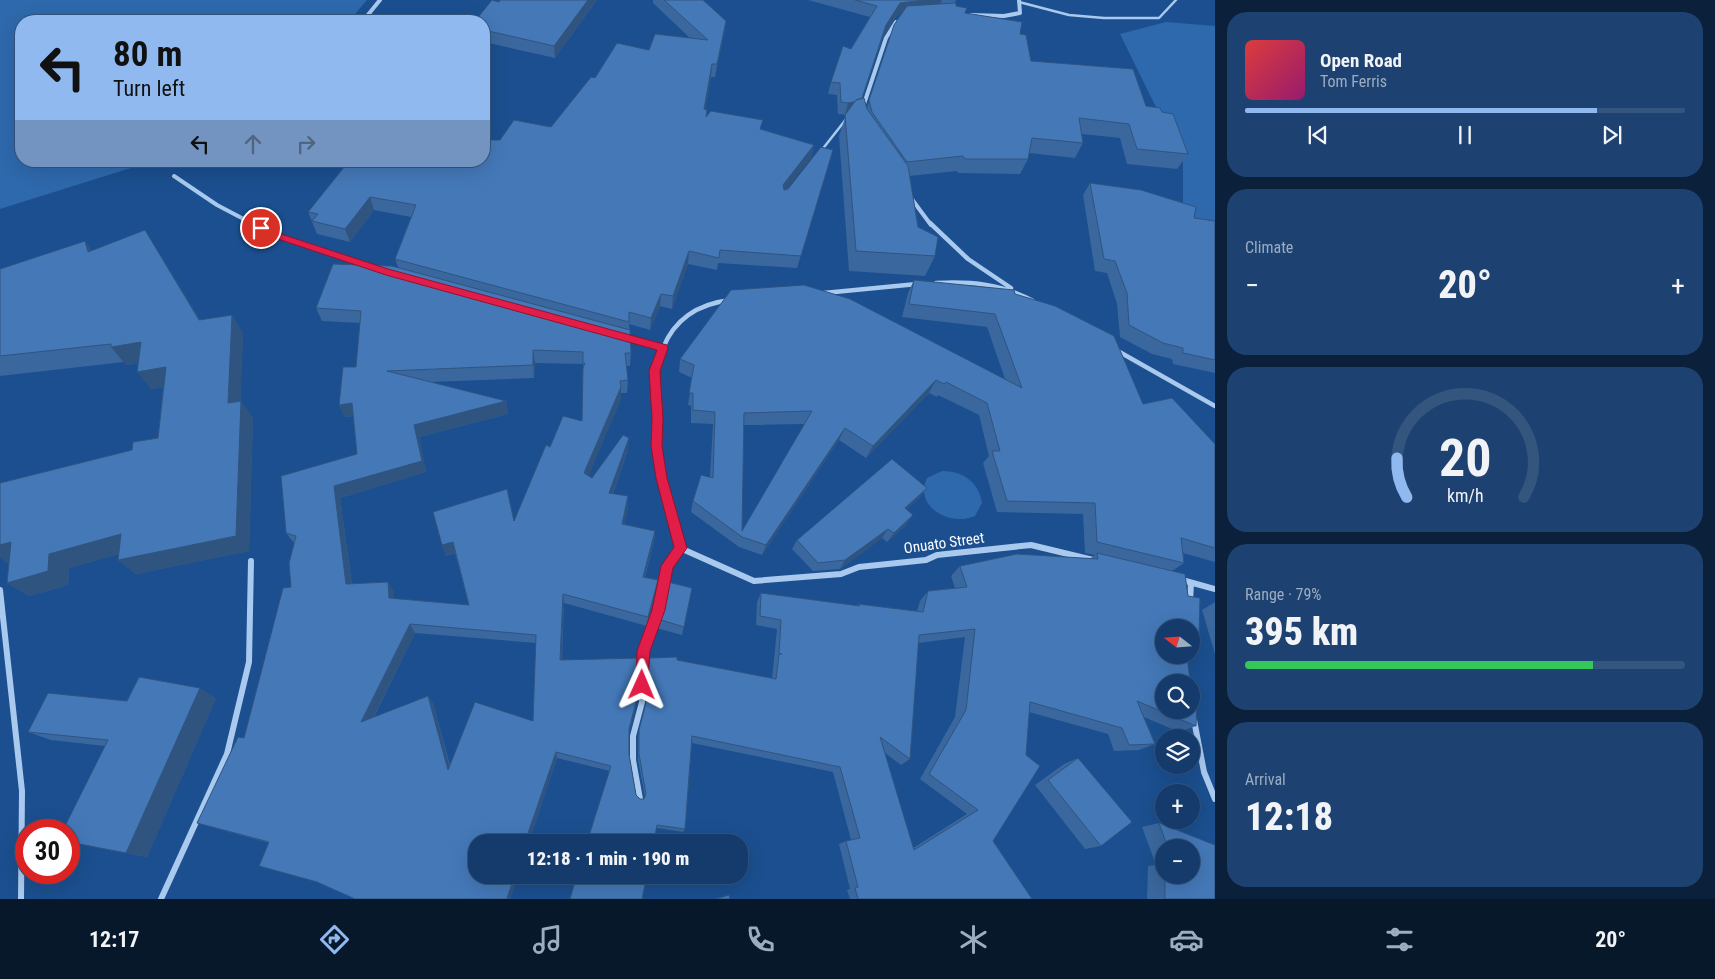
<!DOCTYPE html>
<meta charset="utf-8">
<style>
body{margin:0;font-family:"Roboto Condensed",sans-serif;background:#1d4271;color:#f1f3f6;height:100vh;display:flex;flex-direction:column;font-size:19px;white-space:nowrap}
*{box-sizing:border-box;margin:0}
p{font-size:16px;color:#9dadc1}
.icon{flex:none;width:28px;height:28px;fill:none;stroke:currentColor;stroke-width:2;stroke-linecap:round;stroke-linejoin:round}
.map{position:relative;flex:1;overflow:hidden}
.drawer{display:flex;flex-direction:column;gap:12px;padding:12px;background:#0b203b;width:500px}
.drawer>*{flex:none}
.banner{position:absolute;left:15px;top:15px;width:475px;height:152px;border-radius:20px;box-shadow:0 5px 20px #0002,0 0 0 1px #33557e;background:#90b9f0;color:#111;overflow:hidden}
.needle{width:32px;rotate:287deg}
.tools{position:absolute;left:1155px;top:619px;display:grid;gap:10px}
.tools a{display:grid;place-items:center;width:45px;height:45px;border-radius:50%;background:#143b6b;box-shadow:0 5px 20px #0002,0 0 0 1px #33557e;font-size:25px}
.speed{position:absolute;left:15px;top:819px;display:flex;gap:10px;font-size:25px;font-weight:700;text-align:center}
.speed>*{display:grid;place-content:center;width:65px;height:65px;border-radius:50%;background:#143b6b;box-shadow:0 5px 20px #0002,0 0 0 1px #33557e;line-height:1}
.speed .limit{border:8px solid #d22;background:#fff;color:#111}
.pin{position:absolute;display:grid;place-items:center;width:42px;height:42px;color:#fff;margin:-21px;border:2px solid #fff;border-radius:50%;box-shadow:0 1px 5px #0007}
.me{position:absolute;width:55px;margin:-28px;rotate:1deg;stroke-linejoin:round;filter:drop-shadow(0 0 4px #0008)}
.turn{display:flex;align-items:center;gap:18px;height:105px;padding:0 15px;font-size:22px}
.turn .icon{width:65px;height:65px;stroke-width:2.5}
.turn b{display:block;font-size:35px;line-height:42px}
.lanes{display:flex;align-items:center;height:48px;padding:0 15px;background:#0003;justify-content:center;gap:25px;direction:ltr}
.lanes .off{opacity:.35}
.big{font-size:38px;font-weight:800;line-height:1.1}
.drawer .card{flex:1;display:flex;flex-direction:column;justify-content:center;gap:8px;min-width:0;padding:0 18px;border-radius:20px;background:#1d4271}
.drawer .dial{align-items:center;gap:0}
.dial svg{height:130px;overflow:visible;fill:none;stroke:#33557e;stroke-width:7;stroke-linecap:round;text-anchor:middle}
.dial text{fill:#f1f3f6;stroke:none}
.song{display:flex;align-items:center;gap:15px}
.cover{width:60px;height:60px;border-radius:8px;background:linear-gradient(135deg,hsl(0 70% 55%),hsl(320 70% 35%))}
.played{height:5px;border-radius:2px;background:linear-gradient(90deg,#90b9f0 80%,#33557e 80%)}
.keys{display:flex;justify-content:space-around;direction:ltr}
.heat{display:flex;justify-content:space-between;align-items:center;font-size:28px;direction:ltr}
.charge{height:8px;border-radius:4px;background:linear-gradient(90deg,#34c759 79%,#33557e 0)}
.trip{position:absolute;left:468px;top:834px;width:280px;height:50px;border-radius:20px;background:#143b6b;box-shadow:0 5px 20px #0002,0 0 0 1px #33557e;font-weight:800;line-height:50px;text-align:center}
.tabs{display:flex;height:80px;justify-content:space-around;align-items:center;background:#08182b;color:#9dadc1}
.tabs .icon{width:35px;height:35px}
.tabs .active{color:#90b9f0}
.tabs b{font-size:22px;color:#f1f3f6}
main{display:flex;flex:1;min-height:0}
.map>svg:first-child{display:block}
.green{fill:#2e69ad}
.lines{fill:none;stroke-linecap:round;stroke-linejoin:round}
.lane{stroke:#a9c9ee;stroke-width:2.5}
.street-far2{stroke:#a9c9ee;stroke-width:4}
.street-far1{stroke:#a9c9ee;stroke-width:4.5}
.street{stroke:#a9c9ee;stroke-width:6}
.wall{fill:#3a679d;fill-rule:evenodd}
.shaded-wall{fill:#305480}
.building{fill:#4478b7;stroke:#305480;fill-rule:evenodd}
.route{fill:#e11d48;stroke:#92132f}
.labels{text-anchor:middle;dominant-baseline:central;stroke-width:5;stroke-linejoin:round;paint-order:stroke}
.street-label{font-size:15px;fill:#fff;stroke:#1b4f8f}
</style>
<main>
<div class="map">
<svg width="1215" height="899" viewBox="0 0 1215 899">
<rect width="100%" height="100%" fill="#1b4f8f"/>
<!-- green -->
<path class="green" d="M0 0H367L349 21H21V161H134V167L0 209Z
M1166 22 1215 26V222L1183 217V162L1120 34Z
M942 471C963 471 979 482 982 503L975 516C951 527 913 507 927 478Z"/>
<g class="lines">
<!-- lane -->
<path class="lane" d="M1019 2 1069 15 1104 18H1159L1176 0
M821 151 847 118"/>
<!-- street-far2 -->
<path class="street-far2" d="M971 15 1004 16 1020 13 1019 0
M363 21 380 0
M863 107 886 38 896 22
M174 176 217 205 255 225
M911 198 931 225"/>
<!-- street-far1 -->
<path class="street-far1" d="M253 223 275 235 370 266
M930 223 968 259 1011 288
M936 283C971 281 1002 284 1033 301
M824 293 917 284
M623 336 663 348C675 318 698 304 730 300
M663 348 654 371 658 418 656 446 671 517
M1116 350 1215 406"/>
<!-- street -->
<path class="street" d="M671 516 680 548
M680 548 754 581 841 574 859 567 926 560 937 555 1031 545 1093 560
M1182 580 1215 589
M0 590 22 791 21 899
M1190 602 1191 583
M1194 720 1204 772 1215 799
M640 799 633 760V736L642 702 643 651 658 609 667 566 680 548
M161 899 227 754 249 662 251 561"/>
</g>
<!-- wall -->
<path class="wall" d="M597 0 555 58 484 42V21L499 2Z
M653 0H703L726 21 724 34 715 77H711L705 109 707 110V116L761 130 814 145 811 158 786 189 829 163 797 268 718 263 717 270 688 264 672 309 660 306 650 330 629 324 631 353 630 366H626L628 380 627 393H621V399L588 476 592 478 628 450 613 494 628 507 624 524 655 531 654 542 645 577 658 580 657 590 647 626 564 603 562 660 637 701 629 733V754L636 795 640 799H644L645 797 638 760V737L647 699 648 666 649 658 677 660 772 679 777 629 756 625 757 602 761 593 857 606 858 604 917 611 920 601 928 591 955 588 951 576 960 566 1091 558 1095 555 1085 553 1083 514 997 512 983 463 989 456 979 415 938 395 937 397 929 393 866 458 839 440 762 555 739 547 691 512 693 501 710 477 713 424 691 423V406L688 405 692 378 679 372 680 359 1005 379 987 327 902 317 908 293 914 280 1015 294 1143 404 1215 444V562L1183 553 1184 563 1172 571 1188 596 1199 637 1191 642V628H1164V682L1196 726 1179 732 1144 717 1155 744 1139 750 1114 751 1108 734 1029 712 993 841 1032 899H850L847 890 850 889 839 844 846 841 851 840 833 772 692 743 685 829 683 832 657 828 610 771 557 758 529 842H476V875H518L510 899 269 843 197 823 244 738 291 587 294 543 286 533 357 454 353 416 345 417 339 405 356 367 360 323 322 321 316 308 398 267 395 259 411 217 374 210 350 242 317 234 308 212 484 161 500 140 551 127 595 78 649 50 690 38 653 3ZM535 363 583 364 582 421 550 447 514 521 442 545 446 556 455 553 469 605 394 599V592L352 584 340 498 426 472 419 437 508 414 506 401 430 382 534 378ZM805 424 742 531 743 425ZM415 633 536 643 533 721 450 765 433 703 428 696 374 717ZM965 637 955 717 920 779 967 814 913 848 885 753 901 765 910 759 918 643Z
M808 0H956L955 3 956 6 965 13 1020 34 1031 61 1162 112 1188 154 1177 169 1127 164 1120 138 1082 134 1083 143 1075 158 1029 153 1028 159 1020 174 958 173 957 171 909 176 918 227 935 256 925 276 849 271 839 136 846 115 838 114 837 95 828 94 831 82 870 17ZM901 14 894 25 867 108 862 98 883 37 897 15Z
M1090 183 1194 218 1215 221V373L1173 364 1172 359 1152 354 1120 337 1117 304 1107 273 1095 271 1083 195Z
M145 230 200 320 232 315 243 334 240 401 253 418 249 551 136 574 118 560 119 554 69 568 68 585 29 596 7 583 9 563H7L132 450 158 438 163 387 151 389 138 363 126 365 124 362 0 376V269L92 251Z
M927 488 920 497 907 509V524L887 542 882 538 840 569 813 571 792 549 797 540Z
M692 588 682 635 656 628 658 619Z
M1215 602V654L1202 610Z
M216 698 147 857 69 842 105 746 51 740 28 732 127 701Z
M1078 758 1101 846 1085 849 1035 785 1064 764Z
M1159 823 1215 845V899H1147L1148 866 1156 865 1142 827ZM1164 848H1191V875H1164Z"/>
<!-- shaded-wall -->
<path class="shaded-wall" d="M588 0H597L555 58 554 46Z
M925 0H942L939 9 897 15 883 37 858 112 845 115 848 103 886 25 900 3Z
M726 21 724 34 715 77 717 64Z
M712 64 711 77 703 122 704 109Z
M814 145 811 158 780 198 783 185Z
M370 197 374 210 350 242 345 229Z
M145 230 157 249 211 339 199 320Z
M85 241 100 261 88 252Z
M689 251 688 264 672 309 673 296Z
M661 294 660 306 650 330 651 318Z
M232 315 243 334 240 420 228 403Z
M141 342 155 360 126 365 111 347Z
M533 350 535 363 534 378 533 365Z
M166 367 179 385 151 389 137 372Z
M936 380 929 393 866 458 873 446Z
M621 387V399L585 485 584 473Z
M241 401 253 418 249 551 136 574 118 560Z
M506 401 508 414 419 437 426 472 340 498 353 594 346 584 334 486 414 425Z
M352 403 358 415 345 417 339 405Z
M845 428 839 440 762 555 766 545Z
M629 438 628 450 609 504V493Z
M927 488 920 497 899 517 905 508Z
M628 496V507L622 534V524Z
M913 515 907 524 887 542 894 533Z
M888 529 882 538 840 569 845 560Z
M655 531 654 542 642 586 643 577Z
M121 534 138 549 69 568 68 585 29 596 7 583 49 554Z
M11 542 32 556 7 563 0 558V545Z
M453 542 456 552 446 556 442 545Z
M658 580 657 590 647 626 648 617Z
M388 582 394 592V607L389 598Z
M563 594 564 603 561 668 560 660Z
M410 624 415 633 368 728 361 722Z
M200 688 216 698 147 857 126 853Z
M638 694 637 701 628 735 629 729Z
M428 696 433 703 452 776 448 770Z
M556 752 557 758 529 842H525Z
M515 875H518L510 899 507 898Z"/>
<!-- building -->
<path class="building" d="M492 0 499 2 500 0H588L554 46 484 30V21H475Z
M664 0H703L726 21 717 64H712L704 109 707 110 706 117 711 111 763 120 760 129 814 145 783 185 784 190 788 189 821 147 833 150 801 256 720 250 719 258 689 251 673 296 661 294 651 318 629 312V322L395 259 416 205 370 197 345 229 312 221 318 214 308 212 349 161H484V140H500L514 120 551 127 591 77 595 78 617 43 649 50 655 34 708 40Z
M855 0H925L900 3 886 25 862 98 856 100 854 102 848 103 841 102 840 83 831 82 843 46 851 49 877 6Z
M956 3V6L967 8 965 13 1022 22 1020 34 1026 35 1031 61 1133 69 1146 106 1160 108 1162 112 1173 114 1188 154 1137 149 1129 124 1079 118 1083 143 1032 138 1028 159H965L963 156 907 162 872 112 869 100 894 25 907 6Z
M864 98 867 109 908 166 918 227 938 237 935 256 856 251 845 115 856 100Z
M1090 183 1141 190 1196 207 1194 218 1215 221V360L1183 353V348L1163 343 1129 325 1127 293 1115 261 1104 259Z
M145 230 199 320 232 315 228 403 241 401 236 536 118 560 121 534 49 554 48 571 7 583 11 542 0 545V483L132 450 133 442 158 438 166 367 137 372 141 342 111 347V344L0 356V269L85 241 88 252Z
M333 264 392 266 630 330 631 353H625L628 380 620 381 621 387 584 473 592 478 623 435 629 438 609 493 628 496 622 524 655 531 643 577 658 580 648 617 563 594 560 660 639 658 638 694 629 729V754L636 795 640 799H644L646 794 639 754V730L648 695 649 658 677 657V660L776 679 779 654H782L779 653 781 620 760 616 761 593 860 606 858 604 923 612 928 591 967 587 960 566 1017 554 1098 559 1097 553 1185 574 1188 596 1200 598 1199 637 1191 635V628H1164V655H1187L1190 682H1164V710H1191V695L1197 698 1196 726 1137 701 1155 744 1129 745 1122 728 1030 702 1026 755 1040 766 993 841 1032 899H858L855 888 858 887 846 841 860 838 840 767 692 736 685 829 657 825 654 842H587L611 766 556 752 525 842H476V875H515L507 898 509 899H355L317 882 259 866 269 842 197 823 238 737 244 738 283 588 291 587 289 563 296 536 286 533 281 476 357 454 352 403 339 405 343 367H356L361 311 316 308ZM533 350 583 352V364L585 363 583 368 582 421 563 416 550 447 546 445 514 521 507 489 433 512 442 545 453 542 469 605 389 598 388 582 346 584 334 486 422 461 414 425 506 401 387 371 533 365ZM410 624 536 635 533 721 475 702 448 770 428 696 361 722ZM975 629 966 710 929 774 978 810 914 850 880 737 910 759 919 635Z
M914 280 1014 290 1015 294 1055 306 1114 336 1143 404 1172 398 1215 444V548L1181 538 1184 563 1097 542 1095 503 1007 501 992 451H1000L987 403 946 382 944 384 936 380 873 446 845 428 766 545 742 537 693 501 701 475 713 478 715 412 693 410V393H689L694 365 680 359 731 290 804 285 850 299 1022 388 995 314 909 304ZM812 411 742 531 744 413Z
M892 459 927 488 905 508 913 515 894 533 888 529 845 560 818 563 797 540Z
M668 582 692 588 684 627 658 619Z
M139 677 200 688 126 853 69 842V830H63L108 740 28 732 48 693 127 701Z
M1078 758 1132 822 1101 846 1048 780Z
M1159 823 1215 845V899H1165V875H1176L1182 883 1179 875H1191V848H1168Z
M577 875H647L642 899H570Z
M729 895 730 899H715Z"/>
<!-- route -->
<path class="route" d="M261 224 278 233 388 269 667 345 668 348 660 371 663 418 662 446 667 478 687 548 673 568 665 610 650 651 647 690 642 692 638 690 636 685 637 651 652 610 661 566 674 547 656 478 651 446 652 418 649 371 657 350 386 275 272 237 257 230 256 228Z"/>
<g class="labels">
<!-- street labels -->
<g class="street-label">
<text transform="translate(944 543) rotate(-8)">Onuato Street</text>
</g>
</g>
</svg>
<div class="tools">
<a><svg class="needle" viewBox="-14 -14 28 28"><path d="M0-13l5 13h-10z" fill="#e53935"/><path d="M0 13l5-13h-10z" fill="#9dadc1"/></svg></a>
<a><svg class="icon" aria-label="search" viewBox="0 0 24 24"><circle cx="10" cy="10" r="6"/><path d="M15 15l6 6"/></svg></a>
<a><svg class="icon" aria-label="layers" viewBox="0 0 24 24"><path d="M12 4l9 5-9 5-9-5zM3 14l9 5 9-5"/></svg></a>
<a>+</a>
<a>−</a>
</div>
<div class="speed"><div class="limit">30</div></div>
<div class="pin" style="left:261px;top:228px;background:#d93025"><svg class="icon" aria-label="arrive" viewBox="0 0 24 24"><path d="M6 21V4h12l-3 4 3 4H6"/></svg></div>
<svg class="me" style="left:642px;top:685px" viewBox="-20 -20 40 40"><path d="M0-17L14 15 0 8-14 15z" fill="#e11d48" stroke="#fff" stroke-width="4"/></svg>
<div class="trip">12:18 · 1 min · 190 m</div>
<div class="banner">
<div class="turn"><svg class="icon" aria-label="left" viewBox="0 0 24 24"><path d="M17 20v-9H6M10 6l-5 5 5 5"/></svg><div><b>80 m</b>Turn left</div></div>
<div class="lanes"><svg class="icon" aria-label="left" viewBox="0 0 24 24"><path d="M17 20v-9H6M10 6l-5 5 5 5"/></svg><svg class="icon off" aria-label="ahead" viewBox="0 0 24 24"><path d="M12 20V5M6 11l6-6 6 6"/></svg><svg class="icon off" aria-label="right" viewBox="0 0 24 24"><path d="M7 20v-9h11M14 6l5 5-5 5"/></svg></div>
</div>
</div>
<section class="drawer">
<div class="card">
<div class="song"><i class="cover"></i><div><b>Open Road</b><p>Tom Ferris</p></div></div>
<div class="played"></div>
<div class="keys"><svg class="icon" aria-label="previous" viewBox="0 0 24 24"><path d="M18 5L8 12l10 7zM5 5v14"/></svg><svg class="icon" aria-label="pause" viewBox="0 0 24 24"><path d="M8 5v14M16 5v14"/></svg><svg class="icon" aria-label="next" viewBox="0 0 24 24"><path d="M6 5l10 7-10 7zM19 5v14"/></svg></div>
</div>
<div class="card"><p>Climate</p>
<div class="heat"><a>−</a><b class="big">20°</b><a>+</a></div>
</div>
<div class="card dial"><svg viewBox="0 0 100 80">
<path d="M14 69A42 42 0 1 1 86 69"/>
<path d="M14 69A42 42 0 0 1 8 45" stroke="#90b9f0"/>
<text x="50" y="56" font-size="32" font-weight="700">20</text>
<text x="50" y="72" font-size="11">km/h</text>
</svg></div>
<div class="card"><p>Range · 79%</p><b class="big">395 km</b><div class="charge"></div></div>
<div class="card"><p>Arrival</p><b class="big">12:18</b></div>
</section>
</main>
<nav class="tabs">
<b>12:17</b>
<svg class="icon active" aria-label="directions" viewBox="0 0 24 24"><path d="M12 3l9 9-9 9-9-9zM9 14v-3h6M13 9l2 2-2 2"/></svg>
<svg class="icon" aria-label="music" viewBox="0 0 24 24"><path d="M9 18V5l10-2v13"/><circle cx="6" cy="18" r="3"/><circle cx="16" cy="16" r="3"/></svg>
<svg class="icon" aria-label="phone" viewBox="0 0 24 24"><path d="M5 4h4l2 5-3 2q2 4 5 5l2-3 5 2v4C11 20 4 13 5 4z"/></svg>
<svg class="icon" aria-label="climate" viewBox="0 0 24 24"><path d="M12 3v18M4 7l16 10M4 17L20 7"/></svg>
<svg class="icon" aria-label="car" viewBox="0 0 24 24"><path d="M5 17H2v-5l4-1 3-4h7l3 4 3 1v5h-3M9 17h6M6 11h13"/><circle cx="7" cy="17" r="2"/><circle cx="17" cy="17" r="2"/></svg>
<svg class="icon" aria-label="filters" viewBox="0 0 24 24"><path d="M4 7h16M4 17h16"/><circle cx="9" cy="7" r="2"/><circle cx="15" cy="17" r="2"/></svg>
<b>20°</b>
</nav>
